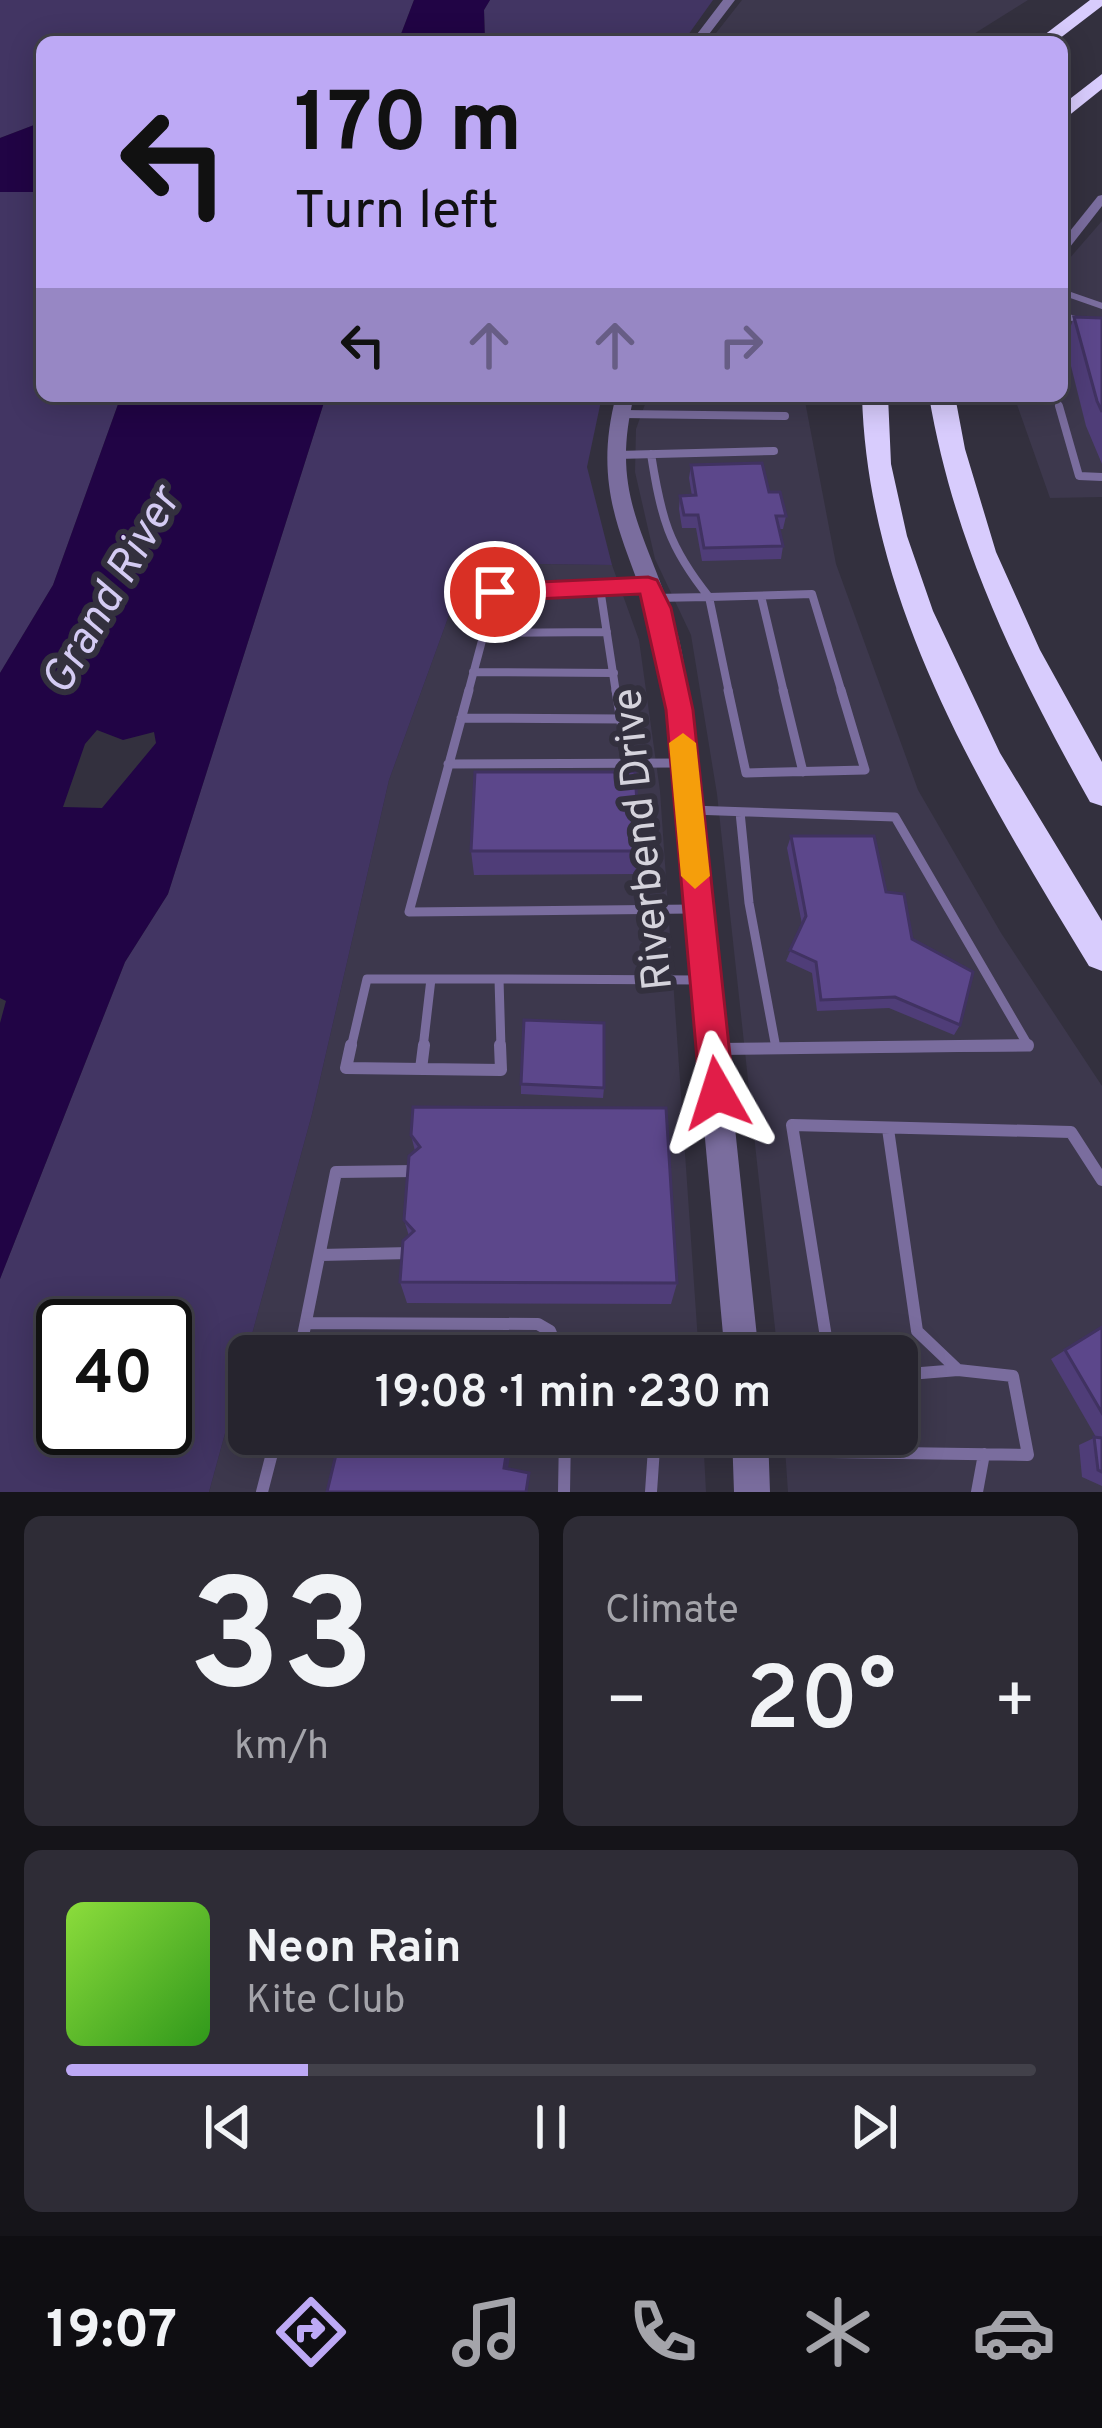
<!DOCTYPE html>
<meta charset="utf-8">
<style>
body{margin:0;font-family:Overpass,sans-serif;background:#2e2c36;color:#f1f3f6;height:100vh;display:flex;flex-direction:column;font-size:45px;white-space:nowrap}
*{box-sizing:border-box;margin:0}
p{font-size:39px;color:#a4a4aa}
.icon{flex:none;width:66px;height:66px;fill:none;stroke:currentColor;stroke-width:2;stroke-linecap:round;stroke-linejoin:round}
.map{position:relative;height:1492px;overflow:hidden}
.drawer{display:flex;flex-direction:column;gap:24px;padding:24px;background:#151419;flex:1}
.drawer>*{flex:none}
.top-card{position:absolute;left:36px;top:36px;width:1032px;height:366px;border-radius:18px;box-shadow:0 6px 30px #0003,0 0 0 3px #42414a;background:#bda9f5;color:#111;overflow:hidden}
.speed{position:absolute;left:36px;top:1299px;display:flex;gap:24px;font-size:60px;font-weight:700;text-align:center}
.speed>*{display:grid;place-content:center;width:156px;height:156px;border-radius:50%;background:#26242e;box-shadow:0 6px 30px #0003,0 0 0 3px #42414a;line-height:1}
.speed .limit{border:6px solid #111;border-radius:18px;background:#fff;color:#111}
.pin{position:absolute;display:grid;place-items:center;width:102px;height:102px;color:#fff;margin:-51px;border:6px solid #fff;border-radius:50%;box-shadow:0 3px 12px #0007}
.me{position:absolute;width:132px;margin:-66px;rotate:354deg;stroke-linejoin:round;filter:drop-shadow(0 0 9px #0008)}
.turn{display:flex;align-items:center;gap:42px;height:252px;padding:0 60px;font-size:54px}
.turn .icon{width:156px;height:156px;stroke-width:2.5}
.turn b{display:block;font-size:84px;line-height:102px}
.lanes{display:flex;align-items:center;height:114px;padding:0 60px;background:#0003;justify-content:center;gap:60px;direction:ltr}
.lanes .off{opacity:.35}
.big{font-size:90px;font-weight:600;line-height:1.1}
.drawer .widget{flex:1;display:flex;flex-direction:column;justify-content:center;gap:18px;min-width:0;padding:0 42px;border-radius:18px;background:#2e2c36}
.drawer .dial{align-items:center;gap:0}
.dial b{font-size:156px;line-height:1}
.song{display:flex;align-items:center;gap:36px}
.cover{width:144px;height:144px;border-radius:18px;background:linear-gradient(135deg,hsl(90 70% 55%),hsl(110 70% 35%))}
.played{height:12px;border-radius:6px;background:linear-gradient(90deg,#bda9f5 25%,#42414a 25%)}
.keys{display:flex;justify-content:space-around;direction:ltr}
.heat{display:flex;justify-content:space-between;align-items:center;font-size:66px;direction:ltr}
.drawer .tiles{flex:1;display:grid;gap:24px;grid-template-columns:1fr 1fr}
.widget:last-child{grid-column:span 2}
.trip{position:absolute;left:228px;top:1335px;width:690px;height:120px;border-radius:18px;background:#26242e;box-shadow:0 6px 30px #0003,0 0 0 3px #42414a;font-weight:600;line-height:120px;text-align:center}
.tab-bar{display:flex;height:192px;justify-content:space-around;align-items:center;background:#0f0e12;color:#a4a4aa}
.tab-bar .icon{width:84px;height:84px}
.tab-bar .selected{color:#bda9f5}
.tab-bar b{font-size:54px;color:#f1f3f6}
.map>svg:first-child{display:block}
.built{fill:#3d384d}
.green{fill:#423563;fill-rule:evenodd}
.water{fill:#210445;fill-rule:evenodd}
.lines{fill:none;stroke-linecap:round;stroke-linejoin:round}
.service-far3{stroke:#7a6d9e;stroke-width:6}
.service-far2{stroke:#7a6d9e;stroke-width:8}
.service-far1{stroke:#7a6d9e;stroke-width:9}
.service{stroke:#7a6d9e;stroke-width:12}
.minor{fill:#7a6d9e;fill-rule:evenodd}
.tertiary{fill:#7a6d9e;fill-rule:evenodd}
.motorway{fill:#d8ccfd;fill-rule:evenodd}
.wall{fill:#4f3d78}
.shaded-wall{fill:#403261}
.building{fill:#5c478b;stroke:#403261;stroke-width:3}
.route{fill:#e11d48;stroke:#92132f;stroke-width:3}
.slow{fill:#f59e0b}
.labels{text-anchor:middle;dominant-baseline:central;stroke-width:12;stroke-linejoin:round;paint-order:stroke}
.street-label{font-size:42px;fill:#d5d3dc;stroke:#33303e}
.water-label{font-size:45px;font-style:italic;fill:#d4cbf3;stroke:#33303e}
</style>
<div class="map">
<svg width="1102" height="1492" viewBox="0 0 1102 1492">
<rect width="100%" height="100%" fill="#33303e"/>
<!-- built -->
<path class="built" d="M742 0H1028L961 42H709Z
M1102 221V497L1050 498 1014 396H1062V267Z
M648 396H804L836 564 918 790 1001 933 1102 1086V1492H788L784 1434H897V1356H778L717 794 691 635 655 559 635 472 636 429Z
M468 563 612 565 639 640 660 791 699 1356H249V1434H703L706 1492H209L312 1114 389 780Z"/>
<!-- green -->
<path class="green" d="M0 0H414L398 42H42V122L0 138Z
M490 0H713L683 42H485L484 10Z
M0 192H42V396H121L53 585 0 673Z
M326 396H602L587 467 612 565 468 563 389 780 312 1114 209 1492H0V1279L125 962 168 894ZM63 1326H165V1428H63Z"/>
<!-- water -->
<path class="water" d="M414 0H490L484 10 485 42H398Z
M42 122V192H0V138Z
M121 396H326L168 894 125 962 0 1279V1023L6 1001 0 998V673L53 585ZM97 730 123 740 154 732 156 743 102 808 63 807 85 744Z"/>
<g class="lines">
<!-- service-far3 -->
<path class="service-far3" d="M1062 292 1102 306
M1062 315 1102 327
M1056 396 1060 409"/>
<!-- service-far2 -->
<path class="service-far2" d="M1059 406 1079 476 1102 477
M622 414 785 416
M651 454C661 517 668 546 709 597
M617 455 774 451
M600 588 616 693
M761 596 784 693
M709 597 729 693
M709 597 812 594 842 693
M654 598 709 597
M483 633 607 632
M473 672 614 673
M468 693 495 592 648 586"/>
<!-- service-far1 -->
<path class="service-far1" d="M469 690 409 912 692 909
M616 690 628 766
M728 690 746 773 865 770 841 690
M783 690 803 772
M461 718 622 719
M448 764 679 763
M691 810 895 817 1029 1047 837 1048
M740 812 749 903 776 1048
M499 979 700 980
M499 979 501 1048
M351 1048 367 979H499
M423 1048 431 979"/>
<!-- service -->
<path class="service" d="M351 1045 346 1068 501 1070 500 1045
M718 1049 1028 1045
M421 1069 424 1045
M320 1255 410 1253
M307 1323 538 1324 550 1331 560 1356
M299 1356 336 1172 416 1171
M829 1356 792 1125 1071 1132 1102 1180
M897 1375 958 1370
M566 1444 741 1451
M758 1451 1028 1455 1013 1376 958 1370 917 1331 888 1129
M262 1492 277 1434
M564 1492 565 1434
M651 1492 654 1448
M977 1492 984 1454"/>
<!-- minor -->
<path class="minor" d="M1102 195V206L1066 252 1062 253V241L1098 196Z"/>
<!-- tertiary -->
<path class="tertiary" d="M723 0H735L703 42H691Z
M616 396H634C610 493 645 531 673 618 683 648 686 679 691 709L759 1356H725L662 671C646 563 585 513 616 396Z
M732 1434H768L770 1492H734Z"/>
<!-- motorway -->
<path class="motorway" d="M1090 0H1102V6L1055 42H1035Z
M1102 74V89L1062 121V105Z
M862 396H888L891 464 907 536 933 611 1000 753 1102 921V971L1089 966C982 790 868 606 862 396Z
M929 396H955L965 449 996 552 1040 650 1102 762V806L1090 802C1017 672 954 544 929 396Z"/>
</g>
<!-- wall -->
<path class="wall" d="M1074 317 1102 318V464L1086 426 1065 342Z
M694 396H763V400Z
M691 465 769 492 786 516 783 529H779L783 546 781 559 702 561 696 528H682L679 509 680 496H692L689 478Z
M791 836 886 892 960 1025 954 1035 889 1008 817 1011 812 973 786 961 802 924 787 848Z
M471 851H640L638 874 474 875Z
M521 1084 604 1088 603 1098 521 1094Z
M411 1135 677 1283 671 1304 407 1303 400 1282 409 1236 404 1220 415 1151Z
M1102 1327V1486L1082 1477 1079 1445 1096 1437 1051 1359Z"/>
<!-- shaded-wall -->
<path class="shaded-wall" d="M509 1436 511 1450 506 1481 504 1468Z"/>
<!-- building -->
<path class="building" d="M1074 317 1102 318V412L1097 401Z
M762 463 769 492H780L786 516H776L783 546 704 548 698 515H684L680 496 696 495 691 465Z
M475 772H635L640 851H471Z
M791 836H874L886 892 904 894 912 939 973 972 960 1025 895 997 821 1000 816 962 790 950 806 916Z
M524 1020 604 1023V1088L521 1084Z
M413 1107 666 1108 677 1283 400 1282 403 1241 414 1231 404 1220 409 1156 420 1147 411 1135Z
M1102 1327V1413L1065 1350Z
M341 1434H500L509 1436 504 1468 529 1473 526 1492H327Z
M1094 1437 1102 1438V1472L1098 1470Z"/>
<!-- route -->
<path class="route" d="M648 577 657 580 671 608 693 710 734 1093 729 1104 717 1109 705 1104 700 1093 666 710 640 594 495 601 482 592 495 584Z"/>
<!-- slow -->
<path class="slow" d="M683 733 696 743 710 876 695 889 681 876 669 743Z"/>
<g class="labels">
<!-- street labels -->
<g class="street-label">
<text transform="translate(645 839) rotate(-96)">Riverbend Drive</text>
</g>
<!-- water labels -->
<g class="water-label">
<text transform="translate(113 592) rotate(-60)">Grand River</text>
</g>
</g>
</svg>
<div class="speed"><div class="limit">40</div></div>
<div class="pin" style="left:495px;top:592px;background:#d93025"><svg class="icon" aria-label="arrive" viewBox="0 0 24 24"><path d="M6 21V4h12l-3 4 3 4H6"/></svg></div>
<svg class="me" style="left:717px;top:1093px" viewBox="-20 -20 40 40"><path d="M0-17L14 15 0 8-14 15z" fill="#e11d48" stroke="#fff" stroke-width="4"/></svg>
<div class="trip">19:08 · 1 min · 230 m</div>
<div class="top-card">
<div class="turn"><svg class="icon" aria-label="left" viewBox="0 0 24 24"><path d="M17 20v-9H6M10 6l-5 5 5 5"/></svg><div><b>170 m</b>Turn left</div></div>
<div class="lanes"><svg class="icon" aria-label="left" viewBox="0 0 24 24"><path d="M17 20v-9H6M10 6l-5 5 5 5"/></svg><svg class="icon off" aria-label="ahead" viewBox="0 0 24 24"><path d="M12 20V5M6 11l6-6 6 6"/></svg><svg class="icon off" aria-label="ahead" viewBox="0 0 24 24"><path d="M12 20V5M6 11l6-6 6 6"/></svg><svg class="icon off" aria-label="right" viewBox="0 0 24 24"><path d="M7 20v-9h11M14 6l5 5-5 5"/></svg></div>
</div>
</div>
<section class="drawer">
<div class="tiles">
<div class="widget dial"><b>33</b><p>km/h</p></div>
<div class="widget"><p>Climate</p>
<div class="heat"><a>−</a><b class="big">20°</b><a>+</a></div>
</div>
<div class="widget">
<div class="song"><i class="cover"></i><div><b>Neon Rain</b><p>Kite Club</p></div></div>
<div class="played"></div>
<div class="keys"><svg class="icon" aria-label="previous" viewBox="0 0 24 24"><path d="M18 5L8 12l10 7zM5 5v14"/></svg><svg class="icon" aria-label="pause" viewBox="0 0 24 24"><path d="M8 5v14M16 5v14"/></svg><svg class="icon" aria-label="next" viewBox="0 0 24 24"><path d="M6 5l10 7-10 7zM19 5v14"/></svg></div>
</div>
</div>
</section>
<nav class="tab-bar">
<b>19:07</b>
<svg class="icon selected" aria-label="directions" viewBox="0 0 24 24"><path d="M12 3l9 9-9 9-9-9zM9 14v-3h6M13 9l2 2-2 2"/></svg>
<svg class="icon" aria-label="music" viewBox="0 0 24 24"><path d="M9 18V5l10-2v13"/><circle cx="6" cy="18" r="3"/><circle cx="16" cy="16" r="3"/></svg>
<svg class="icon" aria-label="phone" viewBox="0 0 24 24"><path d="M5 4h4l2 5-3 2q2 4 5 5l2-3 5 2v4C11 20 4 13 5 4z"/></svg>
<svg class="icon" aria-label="climate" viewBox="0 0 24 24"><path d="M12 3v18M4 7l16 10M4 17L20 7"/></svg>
<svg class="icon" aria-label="car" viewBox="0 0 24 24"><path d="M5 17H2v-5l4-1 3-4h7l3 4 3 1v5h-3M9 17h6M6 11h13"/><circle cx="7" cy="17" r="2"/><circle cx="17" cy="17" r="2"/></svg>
</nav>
